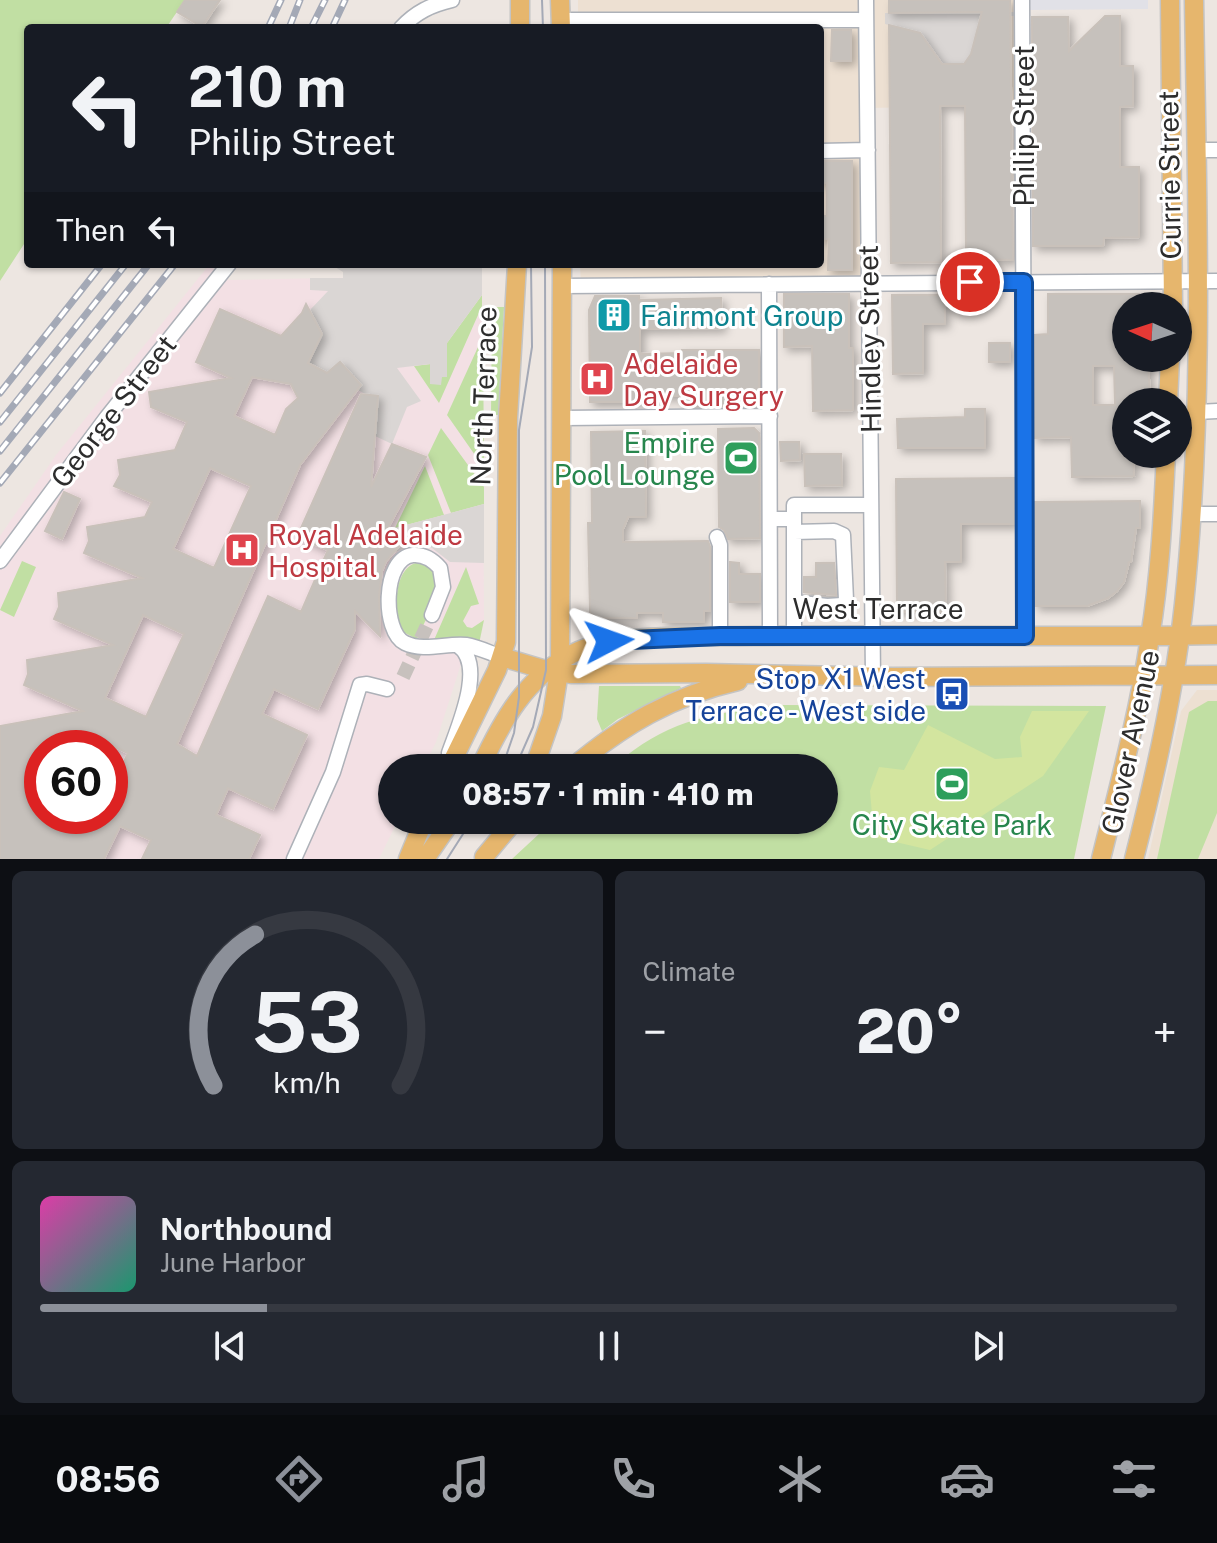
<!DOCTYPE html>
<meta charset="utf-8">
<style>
body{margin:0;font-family:"Public Sans",sans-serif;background:#242831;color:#f1f3f6;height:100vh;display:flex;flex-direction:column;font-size:30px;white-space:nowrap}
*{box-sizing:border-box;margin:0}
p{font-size:26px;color:#9ea1a6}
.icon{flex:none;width:44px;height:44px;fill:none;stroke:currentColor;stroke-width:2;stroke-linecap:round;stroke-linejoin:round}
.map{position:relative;height:859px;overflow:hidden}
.details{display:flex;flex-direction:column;gap:12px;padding:12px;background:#0d0f14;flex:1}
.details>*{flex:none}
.hud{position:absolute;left:24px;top:24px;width:800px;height:244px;border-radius:8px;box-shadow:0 2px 6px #0004;background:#171b24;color:#f1f3f6;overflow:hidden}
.needle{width:52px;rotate:273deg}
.buttons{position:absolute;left:1112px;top:292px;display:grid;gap:16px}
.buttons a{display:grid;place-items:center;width:80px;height:80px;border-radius:50%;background:#171b24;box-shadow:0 2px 6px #0004;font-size:40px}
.speed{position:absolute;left:24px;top:730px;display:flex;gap:16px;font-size:40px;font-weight:700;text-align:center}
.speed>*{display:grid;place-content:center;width:104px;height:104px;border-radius:50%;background:#171b24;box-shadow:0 2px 6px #0004;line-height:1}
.speed .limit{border:12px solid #d22;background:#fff;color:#111}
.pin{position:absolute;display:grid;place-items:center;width:68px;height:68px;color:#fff;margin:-34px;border:4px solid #fff;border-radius:50%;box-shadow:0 2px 8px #0007}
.me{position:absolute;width:88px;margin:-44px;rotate:86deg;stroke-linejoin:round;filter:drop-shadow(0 0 6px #0008)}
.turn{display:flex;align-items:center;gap:28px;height:168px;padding:0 32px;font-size:36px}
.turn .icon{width:104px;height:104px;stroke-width:2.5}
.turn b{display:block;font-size:56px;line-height:68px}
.then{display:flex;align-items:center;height:76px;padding:0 32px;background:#0003;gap:16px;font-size:30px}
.big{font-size:60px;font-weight:800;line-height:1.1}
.details .card{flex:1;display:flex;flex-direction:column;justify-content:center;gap:12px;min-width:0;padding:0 28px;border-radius:12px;background:#242831}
.details .dial{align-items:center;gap:0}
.dial svg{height:208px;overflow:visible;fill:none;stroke:#363941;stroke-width:7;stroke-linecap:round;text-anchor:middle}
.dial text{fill:#f1f3f6;stroke:none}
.song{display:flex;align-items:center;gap:24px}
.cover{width:96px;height:96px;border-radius:12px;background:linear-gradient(135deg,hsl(320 70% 55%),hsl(160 70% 35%))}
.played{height:8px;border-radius:4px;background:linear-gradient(90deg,#8c9099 20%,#363941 20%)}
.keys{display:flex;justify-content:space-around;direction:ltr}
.heat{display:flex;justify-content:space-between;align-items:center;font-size:44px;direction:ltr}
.details .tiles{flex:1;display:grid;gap:12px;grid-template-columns:1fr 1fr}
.card:last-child{grid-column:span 2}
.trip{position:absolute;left:378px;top:754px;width:460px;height:80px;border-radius:40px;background:#171b24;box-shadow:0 2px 6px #0004;font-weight:800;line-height:80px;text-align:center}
.dock{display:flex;height:128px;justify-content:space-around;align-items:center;background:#090b0e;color:#9ea1a6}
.dock .icon{width:56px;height:56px}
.dock .selected{color:#8c9099}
.dock b{font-size:36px;color:#f1f3f6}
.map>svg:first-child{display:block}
.industrial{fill:#e1e1e7}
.education{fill:#ede0d2}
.medical{fill:#f3e0e4;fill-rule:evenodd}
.green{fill:#c1dfa3}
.pitch{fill:#d3e59f}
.plaza{fill:#dad6d4}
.building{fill:#c6c1bc;stroke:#c9c1ba;stroke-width:2;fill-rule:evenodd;filter:url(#shadow)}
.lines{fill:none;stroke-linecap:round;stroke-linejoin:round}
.minor-tunnel{stroke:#c7c1bd;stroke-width:14;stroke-dasharray:14 7;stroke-linecap:butt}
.minor-casing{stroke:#adb1b8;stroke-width:17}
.major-casing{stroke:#c4c4c4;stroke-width:21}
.minor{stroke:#fff;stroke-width:14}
.major{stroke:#e6b66d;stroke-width:18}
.tram{stroke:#a4a9b6;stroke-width:2}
.rail-casing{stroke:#a4a9b6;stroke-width:7}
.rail{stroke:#fff;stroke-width:4;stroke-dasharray:12;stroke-linecap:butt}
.route-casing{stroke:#114b97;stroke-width:20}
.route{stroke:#1a73e8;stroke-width:14}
.labels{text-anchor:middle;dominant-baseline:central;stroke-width:6;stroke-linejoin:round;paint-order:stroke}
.street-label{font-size:28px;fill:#2d2d2d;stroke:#fff}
.culture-label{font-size:28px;fill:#0d838f;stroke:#fff;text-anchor:start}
.health-label{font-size:28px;fill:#be3a42;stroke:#fff;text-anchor:start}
.leisure-label{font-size:28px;fill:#27864d;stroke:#fff;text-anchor:end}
.transit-label{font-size:28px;fill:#164399;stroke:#fff;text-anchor:end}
</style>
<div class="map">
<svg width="1217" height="859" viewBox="0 0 1217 859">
<defs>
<filter id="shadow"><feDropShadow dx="4" dy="4" stdDeviation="4" flood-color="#0004"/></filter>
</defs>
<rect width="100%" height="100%" fill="#ede6e1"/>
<!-- industrial -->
<path class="industrial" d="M1026 0H1148V9L1026 10Z"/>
<!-- education -->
<path class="education" d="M578 0H1022L1023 105 868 108 869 283 581 286 580 264H820V28H578Z
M1197 690H1217V859H1148L1181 711Z"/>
<!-- medical -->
<path class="medical" d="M209 265 229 280 482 275 484 620 479 644 462 661 436 742 423 768H392V820H398L379 859H0V536L56 455ZM42 748H110V816H42Z"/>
<!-- green -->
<path class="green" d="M0 0H185L166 28H28V238L0 281Z
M482 295V306L439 403 414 366 431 364 442 377 447 376V343Z
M492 307H504L498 415H491Z
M483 336 484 468 447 415Z
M441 428 484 487V504L451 513 428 455Z
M425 466 444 515 395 528Z
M22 561 36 567 14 617 0 610Z
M416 563C455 567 426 619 417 639L403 632C393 615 393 569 416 563Z
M466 567 479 604 471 606 463 621 467 627 472 628 484 620 479 644 458 638 434 640Z
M599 686H680L681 688 618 719 602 731 597 719Z
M1208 701H1217V813L1198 859H1157L1189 712Z
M778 705 1106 706 1074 859H512L554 820H824V768H612C665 720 710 714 778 705Z"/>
<!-- pitch -->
<path class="pitch" d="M1032 711H1089L1043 776 930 850 874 837 870 791 879 767 904 770 928 725 995 759 1022 757 1020 737Z"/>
<!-- plaza -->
<path class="plaza" d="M1022 12 1023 16H981L971 54 964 64H942L920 33 885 24V13Z
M375 264H482V295L447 343V377H442L441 385 430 384V364L397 368 421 401 407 407 392 444 375 436 378 396 367 395 308 363 322 334 310 310 328 291 310 290V278H343V272L335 267Z
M484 504V563L450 562 432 548 422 545H412L393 553 386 547 395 528Z"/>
<!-- building -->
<path class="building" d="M185 0H220L202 27 177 12Z
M889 0H1010L1013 260 966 259 965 106H940L941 262 891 263 889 25 920 33 942 64H964L971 54 982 12 889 13Z
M1105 16H1120V66H1133V106L1120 107V167H1139V237L1104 238 1103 246H1033L1032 17H1068L1069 51Z
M832 30H851V61H831Z
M820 161H852V270H828L829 239H820V216H827V183H820Z
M784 294H849V348H853V410L813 411 812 346 784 347Z
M1048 294H1139V306H1126V358H1148L1150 399H1142V402H1126V454H1133L1134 476 1072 477 1071 437 1034 438V335L1048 334ZM1093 366H1114L1115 405H1093Z
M892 295H945V324H923V373L893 374Z
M595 296H639V300L721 298 722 328 640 329V354L682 353V350H759V405H682V396H647V402H590L589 310Z
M306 304 322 334 308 363 327 373 340 362 361 385 300 465 177 744 197 756 268 596 301 612 328 550 297 537 361 394 378 396 371 487 392 444 426 457 375 552 407 537 386 561 382 571 379 596 380 636 355 611V629L318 709 274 689 262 714 307 735 273 809 228 788 216 815 260 835 249 859H142L151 840 120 826 104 859H0V726L83 711 24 685 28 674 27 660 113 645 54 619 59 607 58 593 142 578 84 553 89 541 87 527 145 517 152 502 114 486 120 475 118 460 175 450 187 422 151 407 149 392 231 378 196 362 220 309 281 336 302 313ZM252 377 291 384 298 398 286 409 275 435 234 416ZM210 468 251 486 214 568 173 549ZM143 615 184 634 146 717 105 698ZM89 735 128 753 110 794V816H42V748H83Z
M989 343H1010V362H989Z
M965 409H985V448H898L897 419 965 417Z
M754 428 759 433 760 538 728 539 724 530 719 527 718 429Z
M645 431 646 517H628L623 529V542L708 541 710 547V611H704V622H663V613H637V618H596L590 612 588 523H592L591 432Z
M780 442H799L800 460 781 461Z
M804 454H841L842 485 805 486Z
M1014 478V524H961V562H945L946 612H897L896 479Z
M64 492 80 499 62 539 45 531Z
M1140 501V528H1136L1131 562H1129L1124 582 1117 591 1108 598 1087 606H1035L1034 502Z
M730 562 739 563V574H760V602H730Z
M816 563H834L836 595 804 592V577H816Z"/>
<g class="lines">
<!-- minor-tunnel -->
<path class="minor-tunnel" d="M403 677 432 615"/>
<defs>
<path id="minor" d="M866 0 873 677
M1022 0 1025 636
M561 20H858
M401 28C416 12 431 5 452 0
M1196 150H1217
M820 151 868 150
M769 284 770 636
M562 286 1217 281
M1197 412 1217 411
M563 418 770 416
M1191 514H1217
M770 519H794V636
M794 519V505H871
M794 532 834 531 843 535 846 600 842 605 827 606 794 602
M717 537 720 545V636
M0 561 107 417 229 264
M432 615 443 587 440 568C433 560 425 554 413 555 382 558 382 632 405 643 424 652 446 643 466 645 478 647 490 653 502 657
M449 753C458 727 487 663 457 645
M294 859 333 772 360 685 367 684 387 689"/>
<path id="major" d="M520 0V28
M560 0 561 28
M1170 0 1173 306
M1168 402 1170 358
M502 657 546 670 571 674 706 673 892 677 1217 675
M449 768 497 670 506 642 508 418 517 264
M480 768C502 721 525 678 574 653 614 632 706 637 754 636 908 634 1063 638 1217 635
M534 768 552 716 560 665 562 264
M572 768C623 725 672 696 738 681
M484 857 515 820
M408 859 424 820
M425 859 452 820
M1101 859C1119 786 1139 712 1150 637 1160 577 1163 515 1166 454
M1134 859C1155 777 1175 688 1184 604 1205 403 1197 201 1194 0"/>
</defs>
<!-- minor casing -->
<use href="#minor" class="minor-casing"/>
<!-- major casing -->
<use href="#major" class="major-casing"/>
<!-- minor -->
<use href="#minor" class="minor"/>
<!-- major -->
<use href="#major" class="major"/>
<!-- tram -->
<path class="tram" d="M542 0 543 28
M502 768 514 733 519 697V430L532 347 531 264
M515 768 533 727 546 670 545 264
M447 859 472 820"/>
<defs>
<path id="rail" d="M268 28 281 0
M289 28 300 0
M311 28 325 0
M332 28 345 0
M0 393 102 264
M0 422 126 264
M0 451 149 264
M0 483 175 264"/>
</defs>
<!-- rail casing -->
<use href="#rail" class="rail-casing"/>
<!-- rail -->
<use href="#rail" class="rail"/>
</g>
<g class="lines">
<defs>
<path id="route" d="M609 641 720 636H1025L1024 282H970"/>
</defs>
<!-- route casing -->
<use href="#route" class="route-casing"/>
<!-- route -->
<use href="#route" class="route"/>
</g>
<!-- icons -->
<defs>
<symbol id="building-square" viewBox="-11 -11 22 22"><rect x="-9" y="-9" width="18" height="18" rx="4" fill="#0f9aa8" stroke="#fff"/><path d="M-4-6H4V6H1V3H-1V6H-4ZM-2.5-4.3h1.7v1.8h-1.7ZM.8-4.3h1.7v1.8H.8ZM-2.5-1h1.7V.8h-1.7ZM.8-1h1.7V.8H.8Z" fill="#fff"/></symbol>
<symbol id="hospital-square" viewBox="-11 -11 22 22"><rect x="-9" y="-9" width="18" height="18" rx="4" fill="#e0444e" stroke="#fff"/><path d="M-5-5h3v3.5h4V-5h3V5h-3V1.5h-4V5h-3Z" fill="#fff"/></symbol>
<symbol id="stadium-square" viewBox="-11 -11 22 22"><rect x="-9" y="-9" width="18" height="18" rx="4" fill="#2e9e5b" stroke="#fff"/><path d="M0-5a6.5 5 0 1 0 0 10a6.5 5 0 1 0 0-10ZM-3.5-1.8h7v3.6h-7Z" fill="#fff"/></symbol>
<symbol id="bus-square" viewBox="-11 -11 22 22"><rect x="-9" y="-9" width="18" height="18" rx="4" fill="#1a4fb4" stroke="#fff"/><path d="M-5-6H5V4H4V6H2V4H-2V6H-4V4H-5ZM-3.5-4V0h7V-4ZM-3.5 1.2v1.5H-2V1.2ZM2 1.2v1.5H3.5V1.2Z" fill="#fff"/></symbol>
</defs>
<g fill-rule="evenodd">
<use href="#building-square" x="594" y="295" width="40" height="40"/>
<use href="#hospital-square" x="577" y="359" width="40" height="40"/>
<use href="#stadium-square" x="721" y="438" width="40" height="40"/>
<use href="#hospital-square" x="222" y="530" width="40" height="40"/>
<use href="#bus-square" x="932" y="674" width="40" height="40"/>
<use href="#stadium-square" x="932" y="764" width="40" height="40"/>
</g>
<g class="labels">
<!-- street labels -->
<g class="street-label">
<text transform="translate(1023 126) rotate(-90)">Philip Street</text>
<text transform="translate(1169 175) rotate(-91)">Currie Street</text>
<text transform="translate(869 339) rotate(-91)">Hindley Street</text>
<text transform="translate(483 396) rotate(-88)">North Terrace</text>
<text transform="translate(113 411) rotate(-52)">George Street</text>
<text x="878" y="608">West Terrace</text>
<text transform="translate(1130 742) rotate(-78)">Glover Avenue</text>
</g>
<!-- culture labels -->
<g class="culture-label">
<text x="640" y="315">Fairmont Group</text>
</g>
<!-- health labels -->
<g class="health-label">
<text x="623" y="363">Adelaide<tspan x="623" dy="32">Day Surgery</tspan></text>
<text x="268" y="534">Royal Adelaide<tspan x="268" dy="32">Hospital</tspan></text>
</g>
<!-- leisure labels -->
<g class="leisure-label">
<text x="715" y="442">Empire<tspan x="715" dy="32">Pool Lounge</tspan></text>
<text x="952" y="824" text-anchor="middle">City Skate Park</text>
</g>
<!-- transit labels -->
<g class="transit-label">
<text x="926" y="678">Stop X1 West<tspan x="926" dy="32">Terrace - West side</tspan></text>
</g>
</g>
</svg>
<div class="buttons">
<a><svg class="needle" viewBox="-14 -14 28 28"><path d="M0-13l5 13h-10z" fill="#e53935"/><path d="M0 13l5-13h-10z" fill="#9ea1a6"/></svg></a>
<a><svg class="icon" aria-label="layers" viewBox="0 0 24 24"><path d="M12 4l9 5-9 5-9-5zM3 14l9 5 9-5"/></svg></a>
</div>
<div class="speed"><div class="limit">60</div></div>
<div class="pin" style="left:970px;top:282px;background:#d93025"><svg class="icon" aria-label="arrive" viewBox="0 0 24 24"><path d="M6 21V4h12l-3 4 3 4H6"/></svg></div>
<svg class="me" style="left:609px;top:641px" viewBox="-20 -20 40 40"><path d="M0-17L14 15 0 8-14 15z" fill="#1a73e8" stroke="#fff" stroke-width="4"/></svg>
<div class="trip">08:57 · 1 min · 410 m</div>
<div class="hud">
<div class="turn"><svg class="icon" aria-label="left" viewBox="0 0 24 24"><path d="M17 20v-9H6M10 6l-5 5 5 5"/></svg><div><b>210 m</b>Philip Street</div></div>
<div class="then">Then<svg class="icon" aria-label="left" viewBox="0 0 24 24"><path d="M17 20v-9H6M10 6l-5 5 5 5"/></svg></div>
</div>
</div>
<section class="details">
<div class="tiles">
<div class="card dial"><svg viewBox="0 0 100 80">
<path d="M14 69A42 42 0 1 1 86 69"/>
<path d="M14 69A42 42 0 0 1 30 11" stroke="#8c9099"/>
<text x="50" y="56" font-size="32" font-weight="700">53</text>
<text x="50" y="72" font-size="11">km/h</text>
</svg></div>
<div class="card"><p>Climate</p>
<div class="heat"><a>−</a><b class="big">20°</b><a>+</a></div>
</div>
<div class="card">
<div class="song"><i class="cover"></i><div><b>Northbound</b><p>June Harbor</p></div></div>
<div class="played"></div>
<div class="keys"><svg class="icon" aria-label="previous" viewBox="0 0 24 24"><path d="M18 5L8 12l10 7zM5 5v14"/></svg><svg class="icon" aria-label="pause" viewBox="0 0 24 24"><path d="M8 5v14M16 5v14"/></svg><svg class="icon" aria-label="next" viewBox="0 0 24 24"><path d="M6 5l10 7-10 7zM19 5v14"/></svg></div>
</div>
</div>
</section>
<nav class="dock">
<b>08:56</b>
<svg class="icon selected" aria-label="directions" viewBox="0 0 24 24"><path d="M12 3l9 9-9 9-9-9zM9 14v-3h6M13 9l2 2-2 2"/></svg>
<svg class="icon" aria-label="music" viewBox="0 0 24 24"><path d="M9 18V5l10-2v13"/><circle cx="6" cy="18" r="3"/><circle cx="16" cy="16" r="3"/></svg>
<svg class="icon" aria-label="phone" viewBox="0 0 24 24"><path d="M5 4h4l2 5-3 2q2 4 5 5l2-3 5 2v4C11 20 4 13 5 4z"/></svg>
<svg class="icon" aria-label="climate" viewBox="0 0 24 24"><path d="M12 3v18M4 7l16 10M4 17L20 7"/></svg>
<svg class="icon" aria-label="car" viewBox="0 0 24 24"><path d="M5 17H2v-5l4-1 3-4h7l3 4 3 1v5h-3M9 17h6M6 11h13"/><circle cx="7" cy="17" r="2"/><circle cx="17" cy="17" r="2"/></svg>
<svg class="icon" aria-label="filters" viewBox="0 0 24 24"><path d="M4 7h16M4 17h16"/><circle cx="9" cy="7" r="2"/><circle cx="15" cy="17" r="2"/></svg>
</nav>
